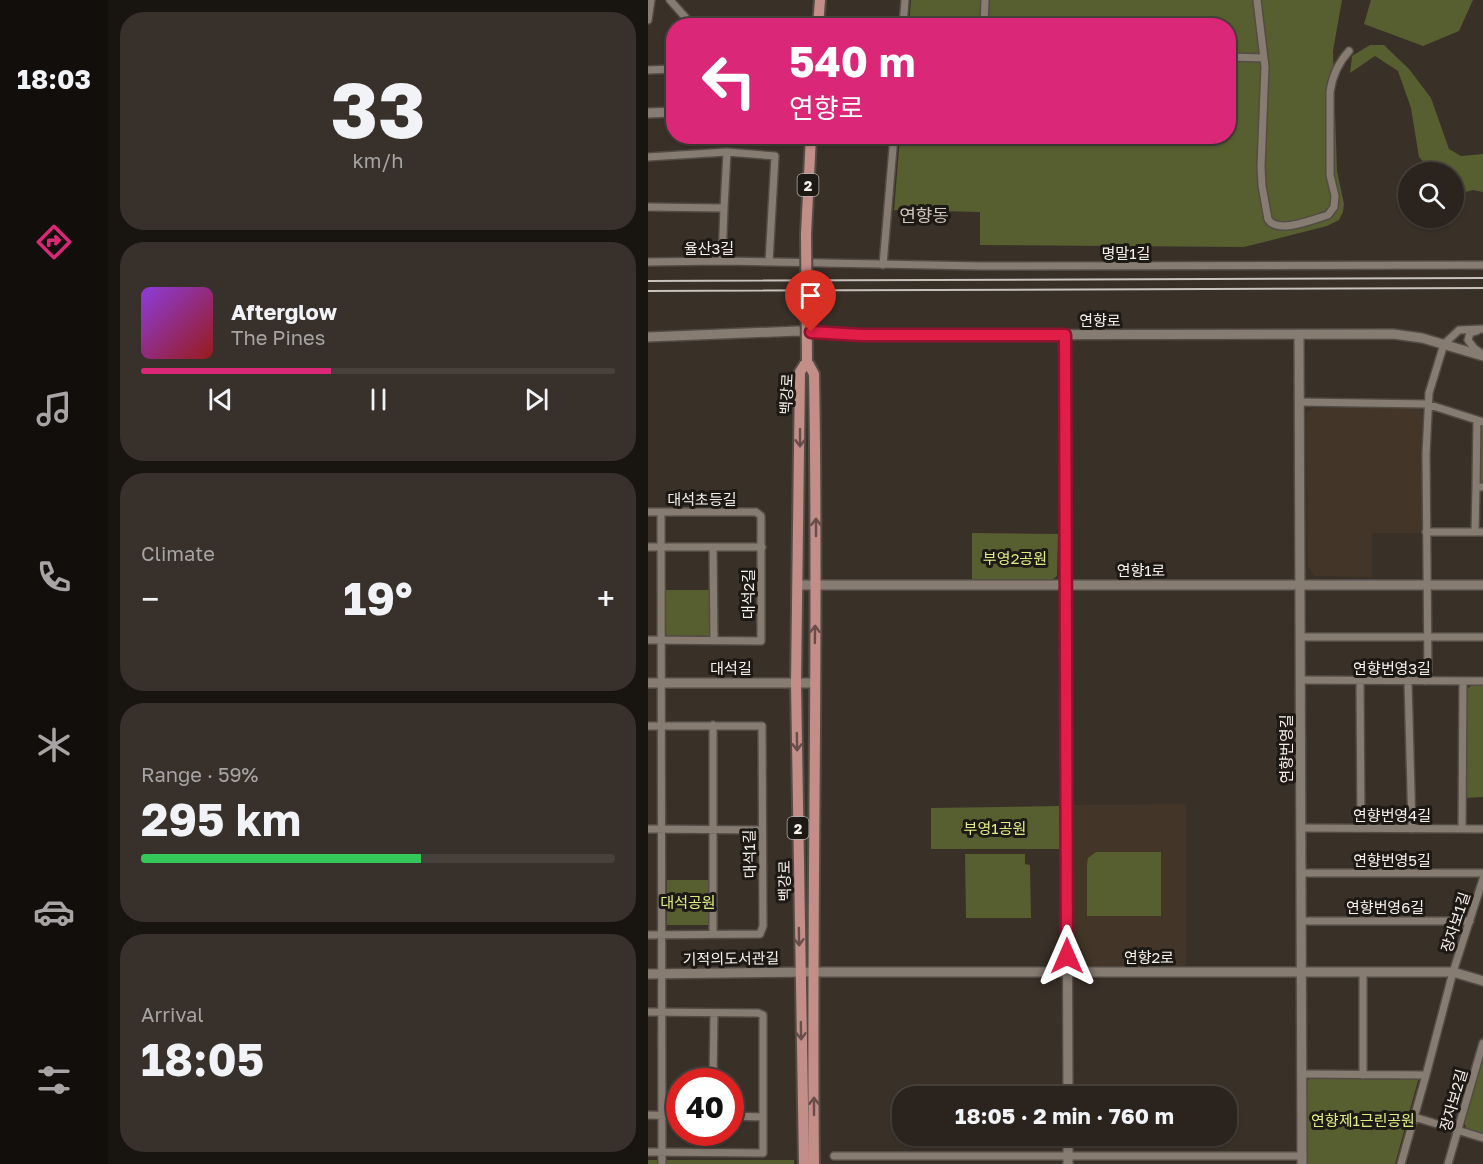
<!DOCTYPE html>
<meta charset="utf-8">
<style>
body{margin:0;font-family:"Golos Text","Noto Sans KR",sans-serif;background:#37302b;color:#f1f3f6;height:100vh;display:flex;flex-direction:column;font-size:22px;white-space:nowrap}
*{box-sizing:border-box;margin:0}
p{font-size:20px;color:#a6a4a4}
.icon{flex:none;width:33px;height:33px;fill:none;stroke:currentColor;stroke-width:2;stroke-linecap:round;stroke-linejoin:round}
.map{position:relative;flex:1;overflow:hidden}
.side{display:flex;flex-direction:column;gap:12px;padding:12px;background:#181410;width:540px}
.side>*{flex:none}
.hud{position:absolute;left:18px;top:18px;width:570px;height:126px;border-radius:24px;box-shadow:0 2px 4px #0004,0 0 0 2px #47413c;background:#db2777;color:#fff;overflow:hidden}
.tools{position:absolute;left:750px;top:162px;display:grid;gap:12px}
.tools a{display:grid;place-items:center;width:66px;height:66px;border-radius:50%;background:#2b241e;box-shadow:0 2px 4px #0004,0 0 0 2px #47413c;font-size:30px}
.speed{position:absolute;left:18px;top:1068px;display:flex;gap:12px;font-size:30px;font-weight:700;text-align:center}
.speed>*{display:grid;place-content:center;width:78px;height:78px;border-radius:50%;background:#2b241e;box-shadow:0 2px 4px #0004,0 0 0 2px #47413c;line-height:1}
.speed .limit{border:9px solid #d22;background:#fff;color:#111}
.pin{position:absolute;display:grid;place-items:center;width:51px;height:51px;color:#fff;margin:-62px -26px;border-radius:50% 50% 50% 0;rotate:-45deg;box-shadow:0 0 6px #0007}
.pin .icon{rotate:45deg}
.me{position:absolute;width:66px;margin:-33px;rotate:0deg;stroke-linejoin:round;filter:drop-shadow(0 0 4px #0008)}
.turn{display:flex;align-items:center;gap:21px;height:126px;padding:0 24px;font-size:27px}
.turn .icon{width:78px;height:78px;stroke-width:2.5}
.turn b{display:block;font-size:42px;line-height:51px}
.big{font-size:45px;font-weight:700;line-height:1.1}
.side .tile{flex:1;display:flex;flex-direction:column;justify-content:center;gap:9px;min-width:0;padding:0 21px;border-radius:24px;background:#37302b}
.side .dial{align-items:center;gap:0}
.dial b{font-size:78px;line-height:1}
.song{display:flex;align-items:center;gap:18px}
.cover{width:72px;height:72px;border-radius:9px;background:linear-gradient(135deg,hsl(270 70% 55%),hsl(0 70% 35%))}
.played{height:6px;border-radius:3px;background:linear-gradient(90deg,#db2777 40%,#47413c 40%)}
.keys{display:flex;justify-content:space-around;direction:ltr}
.heat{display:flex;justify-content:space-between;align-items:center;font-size:33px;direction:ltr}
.charge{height:9px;border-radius:4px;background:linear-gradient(90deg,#34c759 59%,#47413c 0)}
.trip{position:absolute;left:244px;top:1086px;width:345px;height:60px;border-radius:24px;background:#2b241e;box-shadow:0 2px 4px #0004,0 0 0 2px #47413c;font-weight:700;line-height:60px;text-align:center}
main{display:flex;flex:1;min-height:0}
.tabs{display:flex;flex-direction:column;width:108px;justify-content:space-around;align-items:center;background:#110e0c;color:#a6a4a4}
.tabs .icon{width:42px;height:42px}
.tabs .active{color:#db2777}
.tabs b{font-size:27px;color:#f1f3f6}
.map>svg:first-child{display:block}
.built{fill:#433628}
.green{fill:#575e2f}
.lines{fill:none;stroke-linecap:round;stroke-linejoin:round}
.street-casing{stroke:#534c45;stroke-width:10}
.secondary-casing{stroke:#534c45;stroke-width:12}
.primary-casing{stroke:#534c45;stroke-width:14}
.street{stroke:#867c72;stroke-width:7}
.secondary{stroke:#867c72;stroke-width:9}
.primary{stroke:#c38d88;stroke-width:10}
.rail{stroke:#c8c2bc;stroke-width:2}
.primary-bridge-casing{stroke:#534c45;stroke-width:14;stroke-linecap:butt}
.primary-bridge{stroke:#c38d88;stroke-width:10}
.oneway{stroke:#684d49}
.route-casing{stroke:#92132f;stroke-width:15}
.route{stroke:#e11d48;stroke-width:10}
.labels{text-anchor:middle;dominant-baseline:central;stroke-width:6;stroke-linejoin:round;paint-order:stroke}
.shield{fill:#1d1915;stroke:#b5b0ab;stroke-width:1.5}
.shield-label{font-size:14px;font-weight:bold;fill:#f6f1eb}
.street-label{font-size:15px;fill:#f6f1eb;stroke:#1d1915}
.park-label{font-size:15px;fill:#dfee83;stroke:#1d1915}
.quarter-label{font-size:18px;fill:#cfc4b9;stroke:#1d1915}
</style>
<main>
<nav class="tabs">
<b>18:03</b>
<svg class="icon active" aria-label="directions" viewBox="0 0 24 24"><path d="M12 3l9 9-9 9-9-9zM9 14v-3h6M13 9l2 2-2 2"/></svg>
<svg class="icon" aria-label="music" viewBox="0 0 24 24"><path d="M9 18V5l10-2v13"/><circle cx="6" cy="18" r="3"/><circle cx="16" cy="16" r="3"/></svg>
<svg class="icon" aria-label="phone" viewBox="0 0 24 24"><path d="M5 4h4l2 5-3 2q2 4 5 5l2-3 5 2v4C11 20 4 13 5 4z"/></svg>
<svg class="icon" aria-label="climate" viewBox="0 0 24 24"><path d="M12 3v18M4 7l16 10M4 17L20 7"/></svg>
<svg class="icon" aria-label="car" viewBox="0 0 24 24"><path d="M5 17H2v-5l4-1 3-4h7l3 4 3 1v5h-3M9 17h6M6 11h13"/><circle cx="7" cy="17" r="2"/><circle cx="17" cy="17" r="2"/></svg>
<svg class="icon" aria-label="filters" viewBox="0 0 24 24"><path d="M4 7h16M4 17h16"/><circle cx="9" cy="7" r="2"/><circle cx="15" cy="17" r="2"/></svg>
</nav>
<section class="side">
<div class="tile dial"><b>33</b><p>km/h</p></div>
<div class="tile">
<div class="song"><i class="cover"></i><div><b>Afterglow</b><p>The Pines</p></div></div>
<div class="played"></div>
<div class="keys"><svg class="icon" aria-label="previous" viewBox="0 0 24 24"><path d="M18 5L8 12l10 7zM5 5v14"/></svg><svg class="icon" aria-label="pause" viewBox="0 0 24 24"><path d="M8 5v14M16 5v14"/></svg><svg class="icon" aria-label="next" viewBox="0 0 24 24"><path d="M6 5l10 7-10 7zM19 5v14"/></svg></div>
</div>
<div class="tile"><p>Climate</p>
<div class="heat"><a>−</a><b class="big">19°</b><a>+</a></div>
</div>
<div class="tile"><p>Range · 59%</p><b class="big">295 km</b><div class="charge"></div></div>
<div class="tile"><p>Arrival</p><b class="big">18:05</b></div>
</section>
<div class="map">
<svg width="835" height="1164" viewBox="0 0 835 1164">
<rect width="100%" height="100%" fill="#393028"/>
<!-- built -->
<path class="built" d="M665 408H772L774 412V533H724V577L667 576 660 567 658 413Z
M538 804V966H434L425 954 424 805Z"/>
<!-- green -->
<path class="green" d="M263 0H694L685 51 689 171 696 204 695 212 691 220 679 226 596 247 332 245V212L246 210 252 137 580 136V26L261 25Z
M723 0H825L811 31 775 46 716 24Z
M722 45H736L761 69 783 98 801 149 813 156 835 154V192L825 190 806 195V172H785L771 157 763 108 750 71 727 56 702 73 704 56Z
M832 423 835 424V484H831Z
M324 533 410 534 409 576 404 580 398 581 324 582Z
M17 590H63L62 637H20L16 631Z
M825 684H835V797L818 798 819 689Z
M411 806 412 849H283V808Z
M448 852H513V916H439V864L440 858Z
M317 854H377V864L382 865 383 918H318Z
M19 880H62V925H19Z
M834 1060 835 1061V1136L819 1131 816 1121Z
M665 1077H771L747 1164H658V1081Z
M0 1160H146V1164H0Z"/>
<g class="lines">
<defs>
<path id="street" d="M22 0 45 26
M609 0 617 67 613 166 614 186 620 219C629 235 666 219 680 215L686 207 687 196 682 175V92C684 77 691 62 701 51
M0 20 3 0
M255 26 257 0
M336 26 337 0
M580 57 616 58
M0 70 26 69
M0 157 79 152 127 156 121 262
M0 207 76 208 74 261
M76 208 79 152
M0 262 74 261 333 266 835 265
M235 265 246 136
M829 331 822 333 820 340 826 348 833 353
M651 402 779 404 835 422
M829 420 828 487H835
M0 512H108L113 516V641L0 640
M13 512 14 1164
M778 532H835
M827 532 828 487
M0 547H114
M65 548 66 641
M653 637H835
M653 680 835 681
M712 681 713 828
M777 681 780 672 778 454 781 393 796 344 811 330 835 329
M760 682 764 829
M65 725V934
M0 726H114L115 926 112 934 0 935
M653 828 835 829
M0 829 114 830
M814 829 815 681
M653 873H835
M653 921H822
M715 972V1075
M0 1012 110 1013 115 1015V1153L0 1152
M655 1074 778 1075 805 972 835 879
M65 1082 66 1013
M0 1115 32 1116
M82 1116 115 1117
M766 1117 835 1138
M186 1156H654
M753 1164 778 1075
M800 1164 835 1043"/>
<path id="secondary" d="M0 113 26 112
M417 335 420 1096
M651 335 654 1164
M0 337 150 331 212 335 745 334 774 338 835 356
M150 585H835
M0 683H167
M0 974 165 972H805L835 981
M420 1164V1136"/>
<path id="primary" d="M170 26 172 0
M158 234 163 136
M156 1164 148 683 152 372 159 361 166 374C171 637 163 901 166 1164"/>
</defs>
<!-- street casing -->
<use href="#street" class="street-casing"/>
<!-- secondary casing -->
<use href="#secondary" class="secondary-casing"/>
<!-- primary casing -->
<use href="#primary" class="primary-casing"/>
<!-- street -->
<use href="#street" class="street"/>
<!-- secondary -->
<use href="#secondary" class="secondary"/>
<!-- primary -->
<use href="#primary" class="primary"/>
<!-- rail -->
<path class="rail" d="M0 281 835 278
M0 291 835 288"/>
<defs>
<path id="primary-bridge" d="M158 234 159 361"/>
</defs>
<!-- primary-bridge casing -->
<use href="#primary-bridge" class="primary-bridge-casing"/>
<!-- primary-bridge -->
<use href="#primary-bridge" class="primary-bridge"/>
</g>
<!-- one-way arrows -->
<defs><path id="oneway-shaft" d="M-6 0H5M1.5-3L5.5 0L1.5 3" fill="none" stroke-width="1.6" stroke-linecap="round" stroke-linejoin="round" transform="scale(1.5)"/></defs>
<g class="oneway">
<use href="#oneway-shaft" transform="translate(152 438) rotate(90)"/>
<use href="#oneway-shaft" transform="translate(168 527) rotate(-90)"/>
<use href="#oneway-shaft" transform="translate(167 634) rotate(-89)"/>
<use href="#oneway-shaft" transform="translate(149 742) rotate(89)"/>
<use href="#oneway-shaft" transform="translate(151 937) rotate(89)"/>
<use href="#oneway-shaft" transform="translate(153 1031) rotate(89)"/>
<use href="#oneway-shaft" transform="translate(166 1106) rotate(-90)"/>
</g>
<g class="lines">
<defs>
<path id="route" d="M163 332 213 335H417L419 956"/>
</defs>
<!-- route casing -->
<use href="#route" class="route-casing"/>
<!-- route -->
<use href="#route" class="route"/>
</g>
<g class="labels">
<!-- shield labels -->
<g class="shield">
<rect x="149.5" y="174" width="21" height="22" rx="4.5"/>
<rect x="139.5" y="817" width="21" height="22" rx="4.5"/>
</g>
<g class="shield-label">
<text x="160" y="185">2</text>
<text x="150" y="828">2</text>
</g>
<!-- street labels -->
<g class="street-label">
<text x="61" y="248">율산3길</text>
<text x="478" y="253">명말1길</text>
<text x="452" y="320">연향로</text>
<text transform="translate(138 394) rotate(-87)">백강로</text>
<text x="54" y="499">대석초등길</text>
<text x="493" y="570">연향1로</text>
<text transform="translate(100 594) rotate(-90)">대석2길</text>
<text x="83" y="668">대석길</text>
<text x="744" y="668">연향번영3길</text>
<text transform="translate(638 749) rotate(-90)">연향번영길</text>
<text x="744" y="815">연향번영4길</text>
<text transform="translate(101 854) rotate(-91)">대석1길</text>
<text x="744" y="860">연향번영5길</text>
<text transform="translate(136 881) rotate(-91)">백강로</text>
<text x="737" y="907">연향번영6길</text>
<text transform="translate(807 922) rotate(-72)">장자보1길</text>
<text x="501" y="957">연향2로</text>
<text transform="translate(83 958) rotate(-1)">기적의도서관길</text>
<text transform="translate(805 1100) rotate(-74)">장자보2길</text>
</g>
<!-- park labels -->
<g class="park-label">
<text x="367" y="558">부영2공원</text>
<text x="347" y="828">부영1공원</text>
<text x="40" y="902">대석공원</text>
<text x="715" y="1120">연향제1근린공원</text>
</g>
<!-- quarter labels -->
<g class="quarter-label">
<text x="276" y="215">연향동</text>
</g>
</g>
</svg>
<div class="tools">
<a><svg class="icon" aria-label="search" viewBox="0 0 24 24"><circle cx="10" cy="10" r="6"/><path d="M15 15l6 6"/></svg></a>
</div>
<div class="speed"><div class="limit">40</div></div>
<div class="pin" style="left:163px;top:332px;background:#d93025"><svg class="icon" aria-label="arrive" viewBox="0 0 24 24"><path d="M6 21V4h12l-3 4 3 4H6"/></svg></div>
<svg class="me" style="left:419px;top:956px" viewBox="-20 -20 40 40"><path d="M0-17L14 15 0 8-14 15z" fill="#e11d48" stroke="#fff" stroke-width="4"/></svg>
<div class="trip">18:05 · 2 min · 760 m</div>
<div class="hud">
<div class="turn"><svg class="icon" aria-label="left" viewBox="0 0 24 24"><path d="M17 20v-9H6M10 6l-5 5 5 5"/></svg><div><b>540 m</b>연향로</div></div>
</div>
</div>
</main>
